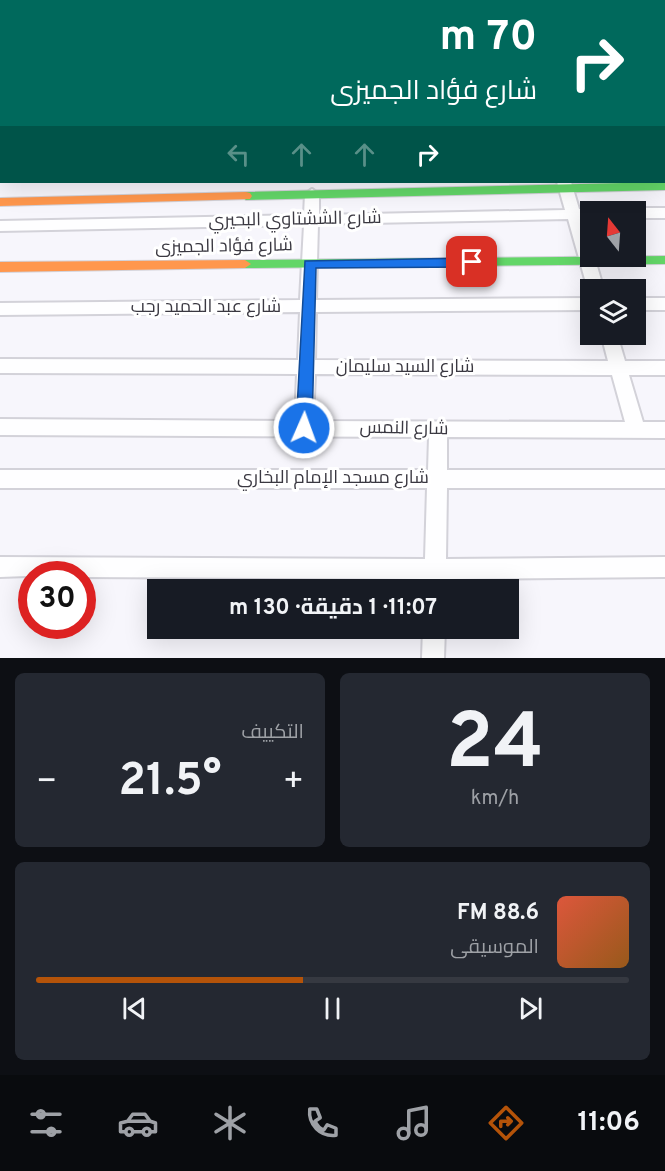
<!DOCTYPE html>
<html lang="ar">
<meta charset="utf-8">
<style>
body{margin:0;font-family:Overpass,Cairo,sans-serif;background:#242831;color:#f1f3f6;direction:rtl;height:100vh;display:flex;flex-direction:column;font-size:22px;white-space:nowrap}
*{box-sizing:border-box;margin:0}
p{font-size:20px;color:#9ea1a6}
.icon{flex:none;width:33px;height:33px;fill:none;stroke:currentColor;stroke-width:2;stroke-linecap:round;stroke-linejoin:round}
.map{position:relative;height:658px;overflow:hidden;direction:ltr}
.drawer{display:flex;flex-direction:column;gap:15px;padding:15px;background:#0d0f14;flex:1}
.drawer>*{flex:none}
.hud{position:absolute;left:0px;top:0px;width:666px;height:183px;box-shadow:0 6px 24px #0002;direction:rtl;background:#00695c;color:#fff;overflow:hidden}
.needle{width:39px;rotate:343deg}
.tools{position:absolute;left:580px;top:201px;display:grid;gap:12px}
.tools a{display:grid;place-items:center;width:66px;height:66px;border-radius:0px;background:#171b24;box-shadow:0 6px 24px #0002;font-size:30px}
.speed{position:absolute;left:18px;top:561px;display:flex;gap:12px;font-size:30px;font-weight:700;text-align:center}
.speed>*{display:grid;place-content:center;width:78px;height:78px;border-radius:50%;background:#171b24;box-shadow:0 6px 24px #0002;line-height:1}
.speed .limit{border:9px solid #d22;background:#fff;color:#111}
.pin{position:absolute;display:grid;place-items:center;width:51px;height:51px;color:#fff;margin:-26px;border-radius:12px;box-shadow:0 3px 9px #0006}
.me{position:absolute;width:66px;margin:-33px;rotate:2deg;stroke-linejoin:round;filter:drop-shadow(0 0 4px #0008)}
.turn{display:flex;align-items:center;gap:21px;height:126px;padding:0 30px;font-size:27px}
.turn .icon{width:78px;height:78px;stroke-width:2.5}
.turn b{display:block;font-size:42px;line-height:51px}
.lanes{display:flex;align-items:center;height:57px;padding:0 30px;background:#0003;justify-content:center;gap:30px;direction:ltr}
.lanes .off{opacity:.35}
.big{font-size:45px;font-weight:700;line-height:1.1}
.drawer .widget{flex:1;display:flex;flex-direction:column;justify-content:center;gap:9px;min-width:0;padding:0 21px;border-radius:9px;background:#242831}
.drawer .dial{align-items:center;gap:0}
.dial b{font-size:78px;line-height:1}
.song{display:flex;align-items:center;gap:18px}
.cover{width:72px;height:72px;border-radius:9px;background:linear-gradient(135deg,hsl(10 70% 55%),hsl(30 70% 35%))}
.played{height:6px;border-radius:3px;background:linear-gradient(90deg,#b45309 45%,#363941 45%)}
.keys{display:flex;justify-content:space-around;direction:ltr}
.heat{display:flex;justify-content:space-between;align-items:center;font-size:33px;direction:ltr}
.drawer .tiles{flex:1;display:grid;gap:15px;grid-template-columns:1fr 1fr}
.widget:last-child{grid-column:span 2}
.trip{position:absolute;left:147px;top:579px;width:372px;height:60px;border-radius:0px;background:#171b24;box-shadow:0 6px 24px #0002;font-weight:700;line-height:60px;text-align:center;direction:rtl}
.dock{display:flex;height:96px;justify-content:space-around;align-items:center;background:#090b0e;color:#9ea1a6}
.dock .icon{width:42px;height:42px}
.dock .active{color:#b45309}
.dock b{font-size:27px;color:#f1f3f6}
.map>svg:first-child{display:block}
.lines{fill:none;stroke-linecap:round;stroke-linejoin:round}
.street-casing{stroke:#d3d2d9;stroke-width:4}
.fast-casing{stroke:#d3d2d9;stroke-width:2}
.slow-casing{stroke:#d3d2d9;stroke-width:2}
.street{fill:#fefeff;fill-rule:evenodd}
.fast{fill:#63d668;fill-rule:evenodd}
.slow{fill:#ff974d;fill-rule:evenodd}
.route{fill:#1a73e8;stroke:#114b97;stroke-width:1.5}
.labels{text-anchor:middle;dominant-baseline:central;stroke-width:6;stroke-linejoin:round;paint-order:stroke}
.street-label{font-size:18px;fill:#3a3841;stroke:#fff}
</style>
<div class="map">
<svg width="665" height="658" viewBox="0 0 665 658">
<rect width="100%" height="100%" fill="#f7f6fc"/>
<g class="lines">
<defs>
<path id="street" d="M48 0H58V2H48Z
M127 0H137V2H127Z
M239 0H249V2H239Z
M502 0H543L501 2Z
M664 20H665V26H664Z
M0 43H2L0 50Z
M664 53H665V59H664Z
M0 64H2L0 72Z
M2 93V101L0 102V94Z
M664 111H665V119H664Z
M2 134V143H0V135Z
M664 137H665V145H664Z
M0 160H2V168H0Z
M557 182H571L579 209 597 212H591V219H582L591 248V256H594L604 290H591V294L588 290 568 219 318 224 316 300 591 298V310L316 312 315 360 608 361 601 334H617L625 361H665V375H629L643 422H665V438L447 437V470H665V488H447L446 559 665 557V577L446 579V590H424L425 579 82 577V574L0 577V557L425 559 427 488H0V470H428L429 437 0 435V419L295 421 297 374 0 373V359L298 360 300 312 0 315V303L300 300 304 225 0 231V221L304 215 305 194 312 189 319 194V215L565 210ZM315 374 612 375 625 422 313 421Z
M636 208H665V218H636V212H630Z
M636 298H665V310H636Z
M423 628H445L444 658H422Z"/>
<path id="fast" d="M665 182V190L246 200 240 196 246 192Z
M665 256V264L245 268 239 264 245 260Z"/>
<path id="slow" d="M658 0H665V4L664 2Z
M246 192 250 193 252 196 250 199 0 206V198Z
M245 260 251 264 245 268 0 272V262Z"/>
</defs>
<!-- street casing -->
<use href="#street" class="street-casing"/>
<!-- fast casing -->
<use href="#fast" class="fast-casing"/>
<!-- slow casing -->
<use href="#slow" class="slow-casing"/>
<!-- street -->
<use href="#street" class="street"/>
<!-- fast -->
<use href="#fast" class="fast"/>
<!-- slow -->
<use href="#slow" class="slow"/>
</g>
<!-- route -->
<path class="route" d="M472 258 478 262 472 267 316 268 312 428 309 432 304 434 299 432 296 428 305 261Z"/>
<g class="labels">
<!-- street labels -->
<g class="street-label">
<text transform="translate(295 220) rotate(-1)">شارع الششتاوي البحيري</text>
<text transform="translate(224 247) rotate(-1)">شارع فؤاد الجميزى</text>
<text x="206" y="307">شارع عبد الحميد رجب</text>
<text x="405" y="367">شارع السيد سليمان</text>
<text transform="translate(404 429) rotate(1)">شارع النمس</text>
<text x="333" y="478">شارع مسجد الإمام البخاري</text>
</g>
</g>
</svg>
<div class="tools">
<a><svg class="needle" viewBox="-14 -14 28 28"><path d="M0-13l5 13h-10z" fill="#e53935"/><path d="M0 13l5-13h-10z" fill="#9ea1a6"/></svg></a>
<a><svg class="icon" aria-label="layers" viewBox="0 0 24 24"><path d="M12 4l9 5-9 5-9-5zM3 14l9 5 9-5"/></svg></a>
</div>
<div class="speed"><div class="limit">30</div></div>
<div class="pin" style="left:472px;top:262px;background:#d93025"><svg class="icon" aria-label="arrive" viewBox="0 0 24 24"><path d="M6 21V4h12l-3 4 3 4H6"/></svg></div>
<svg class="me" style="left:304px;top:428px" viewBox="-20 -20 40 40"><circle r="17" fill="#1a73e8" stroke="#fff" stroke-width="3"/><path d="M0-11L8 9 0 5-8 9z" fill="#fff"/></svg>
<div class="trip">11:07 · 1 دقيقة · 130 m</div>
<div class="hud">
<div class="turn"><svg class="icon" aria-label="right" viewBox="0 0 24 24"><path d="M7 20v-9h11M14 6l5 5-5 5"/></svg><div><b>70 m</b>شارع فؤاد الجميزى</div></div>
<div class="lanes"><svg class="icon off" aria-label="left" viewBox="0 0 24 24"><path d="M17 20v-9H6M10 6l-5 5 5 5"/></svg><svg class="icon off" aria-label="ahead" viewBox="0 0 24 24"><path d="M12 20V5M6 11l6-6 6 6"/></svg><svg class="icon off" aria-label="ahead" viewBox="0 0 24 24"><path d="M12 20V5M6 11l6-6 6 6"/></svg><svg class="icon" aria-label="right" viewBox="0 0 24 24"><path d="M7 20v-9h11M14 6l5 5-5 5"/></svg></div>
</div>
</div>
<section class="drawer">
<div class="tiles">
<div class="widget dial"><b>24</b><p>km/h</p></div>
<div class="widget"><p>التكييف</p>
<div class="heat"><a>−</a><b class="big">21.5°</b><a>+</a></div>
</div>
<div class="widget">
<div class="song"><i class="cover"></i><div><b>88.6 FM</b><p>الموسيقى</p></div></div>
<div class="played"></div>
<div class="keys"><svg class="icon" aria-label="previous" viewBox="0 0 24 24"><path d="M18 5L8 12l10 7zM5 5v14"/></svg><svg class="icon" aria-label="pause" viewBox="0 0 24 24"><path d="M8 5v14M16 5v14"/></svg><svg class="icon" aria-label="next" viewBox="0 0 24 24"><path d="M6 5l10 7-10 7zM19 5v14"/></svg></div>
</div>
</div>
</section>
<nav class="dock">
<b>11:06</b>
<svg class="icon active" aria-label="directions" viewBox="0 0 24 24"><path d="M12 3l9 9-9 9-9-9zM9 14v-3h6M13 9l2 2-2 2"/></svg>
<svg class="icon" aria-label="music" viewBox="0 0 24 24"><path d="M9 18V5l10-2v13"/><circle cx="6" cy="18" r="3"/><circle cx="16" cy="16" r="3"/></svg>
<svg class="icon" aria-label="phone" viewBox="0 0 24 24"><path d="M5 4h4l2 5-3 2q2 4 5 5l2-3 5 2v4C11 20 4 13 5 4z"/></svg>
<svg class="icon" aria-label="climate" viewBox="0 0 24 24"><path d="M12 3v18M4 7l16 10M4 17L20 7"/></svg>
<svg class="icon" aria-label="car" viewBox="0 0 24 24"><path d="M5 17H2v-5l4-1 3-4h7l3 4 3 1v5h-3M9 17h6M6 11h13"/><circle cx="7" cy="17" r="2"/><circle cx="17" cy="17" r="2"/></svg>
<svg class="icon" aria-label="filters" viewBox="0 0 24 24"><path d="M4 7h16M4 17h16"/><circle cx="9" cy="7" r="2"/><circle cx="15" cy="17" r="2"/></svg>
</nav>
